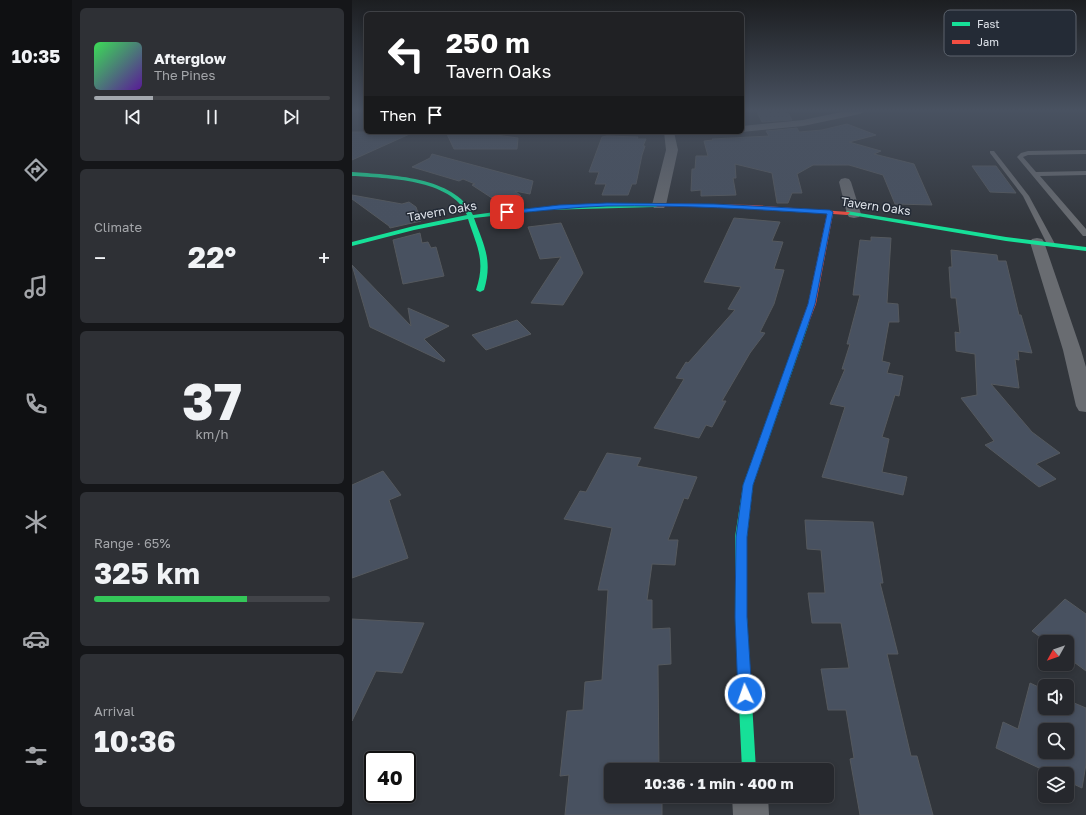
<!DOCTYPE html>
<meta charset="utf-8">
<style>
body{margin:0;font-family:"Golos Text",sans-serif;background:#2e3035;color:#f1f3f6;height:100vh;display:flex;flex-direction:column;font-size:15px;white-space:nowrap}
*{box-sizing:border-box;margin:0}
p{font-size:13px;color:#a4a6aa}
.icon{flex:none;width:22px;height:22px;fill:none;stroke:currentColor;stroke-width:2;stroke-linecap:round;stroke-linejoin:round}
.map{position:relative;flex:1;overflow:hidden}
.drawer{display:flex;flex-direction:column;gap:8px;padding:8px;background:#151619;width:280px}
.drawer>*{flex:none}
.banner{position:absolute;left:12px;top:12px;width:380px;height:122px;border-radius:6px;box-shadow:0 2px 6px #0003,0 0 0 1px #424449;background:#202124;color:#fff;overflow:hidden}
.needle{width:26px;rotate:230deg}
.controls{position:absolute;left:686px;top:635px;display:grid;gap:8px}
.controls a{display:grid;place-items:center;width:36px;height:36px;border-radius:6px;background:#26282d;box-shadow:0 2px 6px #0003,0 0 0 1px #424449;font-size:20px}
.speed{position:absolute;left:12px;top:751px;display:flex;gap:8px;font-size:20px;font-weight:700;text-align:center}
.speed>*{display:grid;place-content:center;width:52px;height:52px;border-radius:50%;background:#26282d;box-shadow:0 2px 6px #0003,0 0 0 1px #424449;line-height:1}
.speed .limit{border:2px solid #111;border-radius:6px;background:#fff;color:#111}
.pin{position:absolute;display:grid;place-items:center;width:34px;height:34px;color:#fff;margin:-17px;border-radius:8px;box-shadow:0 2px 6px #0006}
.me{position:absolute;width:44px;margin:-22px;rotate:357deg;stroke-linejoin:round;filter:drop-shadow(0 0 3px #0008)}
.turn{display:flex;align-items:center;gap:14px;height:84px;padding:0 16px;font-size:18px}
.turn .icon{width:52px;height:52px;stroke-width:2.5}
.turn b{display:block;font-size:28px;line-height:34px}
.then{display:flex;align-items:center;height:38px;padding:0 16px;background:#0003;gap:8px;font-size:15px}
.big{font-size:30px;font-weight:700;line-height:1.1}
.drawer .widget{flex:1;display:flex;flex-direction:column;justify-content:center;gap:6px;min-width:0;padding:0 14px;border-radius:6px;background:#2e3035}
.drawer .dial{align-items:center;gap:0}
.dial b{font-size:52px;line-height:1}
.song{display:flex;align-items:center;gap:12px}
.cover{width:48px;height:48px;border-radius:6px;background:linear-gradient(135deg,hsl(130 70% 55%),hsl(270 70% 35%))}
.played{height:4px;border-radius:2px;background:linear-gradient(90deg,#a3a8ae 25%,#424449 25%)}
.keys{display:flex;justify-content:space-around;direction:ltr}
.heat{display:flex;justify-content:space-between;align-items:center;font-size:22px;direction:ltr}
.charge{height:6px;border-radius:3px;background:linear-gradient(90deg,#34c759 65%,#424449 0)}
.trip{position:absolute;left:252px;top:763px;width:230px;height:40px;border-radius:6px;background:#26282d;box-shadow:0 2px 6px #0003,0 0 0 1px #424449;font-weight:700;line-height:40px;text-align:center}
main{display:flex;flex:1;min-height:0}
.dock{display:flex;flex-direction:column;width:72px;justify-content:space-around;align-items:center;background:#0f1012;color:#a4a6aa}
.dock .icon{width:28px;height:28px}
.dock .on{color:#a3a8ae}
.dock b{font-size:18px;color:#f1f3f6}
.map>svg:first-child{display:block}
.building{fill:#485160;stroke:#55595e;fill-rule:evenodd}
.lines{fill:none;stroke-linecap:round;stroke-linejoin:round}
.lane{fill:#696c71;fill-rule:evenodd}
.street{fill:#696c71;fill-rule:evenodd}
.fast{fill:#16e098;fill-rule:evenodd}
.jam{fill:#f24e42;fill-rule:evenodd}
.route{fill:#1a73e8;stroke:#114b97}
.labels{text-anchor:middle;dominant-baseline:central;stroke-width:3;stroke-linejoin:round;paint-order:stroke}
.far-street-label{font-size:12px;fill:#e0e5ec;stroke:#242b36}
.key{fill:#242b36;stroke:#5c636d;stroke-width:1}
.key-label{font-size:11px;fill:#e0e5ec}
</style>
<main>
<nav class="dock">
<b>10:35</b>
<svg class="icon on" aria-label="directions" viewBox="0 0 24 24"><path d="M12 3l9 9-9 9-9-9zM9 14v-3h6M13 9l2 2-2 2"/></svg>
<svg class="icon" aria-label="music" viewBox="0 0 24 24"><path d="M9 18V5l10-2v13"/><circle cx="6" cy="18" r="3"/><circle cx="16" cy="16" r="3"/></svg>
<svg class="icon" aria-label="phone" viewBox="0 0 24 24"><path d="M5 4h4l2 5-3 2q2 4 5 5l2-3 5 2v4C11 20 4 13 5 4z"/></svg>
<svg class="icon" aria-label="climate" viewBox="0 0 24 24"><path d="M12 3v18M4 7l16 10M4 17L20 7"/></svg>
<svg class="icon" aria-label="car" viewBox="0 0 24 24"><path d="M5 17H2v-5l4-1 3-4h7l3 4 3 1v5h-3M9 17h6M6 11h13"/><circle cx="7" cy="17" r="2"/><circle cx="17" cy="17" r="2"/></svg>
<svg class="icon" aria-label="filters" viewBox="0 0 24 24"><path d="M4 7h16M4 17h16"/><circle cx="9" cy="7" r="2"/><circle cx="15" cy="17" r="2"/></svg>
</nav>
<section class="drawer">
<div class="widget">
<div class="song"><i class="cover"></i><div><b>Afterglow</b><p>The Pines</p></div></div>
<div class="played"></div>
<div class="keys"><svg class="icon" aria-label="previous" viewBox="0 0 24 24"><path d="M18 5L8 12l10 7zM5 5v14"/></svg><svg class="icon" aria-label="pause" viewBox="0 0 24 24"><path d="M8 5v14M16 5v14"/></svg><svg class="icon" aria-label="next" viewBox="0 0 24 24"><path d="M6 5l10 7-10 7zM19 5v14"/></svg></div>
</div>
<div class="widget"><p>Climate</p>
<div class="heat"><a>−</a><b class="big">22°</b><a>+</a></div>
</div>
<div class="widget dial"><b>37</b><p>km/h</p></div>
<div class="widget"><p>Range · 65%</p><b class="big">325 km</b><div class="charge"></div></div>
<div class="widget"><p>Arrival</p><b class="big">10:36</b></div>
</section>
<div class="map">
<svg width="734" height="815" viewBox="0 0 734 815">
<rect width="100%" height="100%" fill="#32363c"/>
<!-- building -->
<path class="building" d="M435 111 440 120 410 122 405 112Z
M495 124 524 135 497 142 529 151 522 154 562 164 580 205 543 204 531 175 497 165H461L445 174 450 193H440L436 203H425L420 173 383 164 384 178H381L384 195 349 196V190L339 191 340 169H343L344 156H356L352 141 361 140 360 139 417 136 414 131 445 128 447 132 470 130Z
M0 132H62L0 160Z
M94 132H122L166 138 165 149H102Z
M255 136 286 137 285 139H294L291 146H293L290 155 284 184H280L276 195H250L254 184H243L247 172H237L250 137Z
M80 154 181 181 178 194 163 191 169 196 146 202 120 185 123 184 111 179 107 181 60 167 78 158Z
M620 166H644L664 193 638 192Z
M0 195 50 204 57 202 64 207 69 221 38 228 37 226 0 199Z
M382 218 428 222 420 241 431 242 422 269 432 270 422 304 408 332 413 333 398 353 370 401H374L360 427 354 425 347 438 302 428 332 379 324 378 334 362 336 363 383 310 376 309 389 287 352 282Z
M209 223 231 273 211 305 179 303 209 257 188 259 176 227Z
M68 233 70 243 76 242 79 248 84 247 92 276 51 284 41 240Z
M519 237 539 238 535 303 546 304 547 322H537L530 361 538 363 535 373 551 376 547 396 543 395 530 437 537 439 530 472 555 477 551 495 470 477 493 407 478 404 493 369H490L498 344H495L508 295H501L508 240 519 241Z
M599 250 645 255 646 261H654L667 315H669L680 353 666 351 667 360 663 359 667 388 639 384 680 432 708 453 684 464 704 479 687 487 633 445 642 441 609 398 625 395 623 354 604 351 603 332 608 333 604 298H599L597 267H600Z
M0 265 59 326 56 308 97 326 72 339 93 360 92 362 18 327Z
M165 320 179 334 134 350 120 335Z
M255 453 289 458 285 466 345 477 336 499 332 498 316 540H326L323 565 300 564 295 600H300V629L318 628 319 664 306 665 307 770H259V796H310V815H213L217 775 208 776 215 711 231 710 233 682 250 680 256 590H246L260 528 212 519 228 491 234 492Z
M31 471 49 495 37 500 56 558 0 578V485Z
M453 520 521 522 531 583H528L546 654H535L559 756H565L581 815H508L498 759 502 758 494 710H476L469 669 497 668 489 623H460L456 593H473L469 550 455 549Z
M713 599 734 614V671L715 657V642H695L680 631Z
M0 619 72 623 50 673 24 671 0 721Z
M678 683 693 690V708H715V700L734 708V764L730 788 715 781V774H700L644 748 651 722 666 729ZM693 730H715V752H693Z"/>
<g class="lines">
<!-- lane -->
<path class="lane" d="M734 150V154L676 155 671 157 684 172 734 171V175L688 176 734 229V236H731L665 157 669 153 676 151Z
M638 151H642L677 196 703 244 702 246H696L671 196 638 153Z"/>
<!-- street -->
<path class="street" d="M494 111H513L508 114 451 126 390 132H389L390 126 451 120Z
M312 132H322L326 150 314 205 312 208H302L300 205 314 150Z
M493 178 497 179 499 182 509 214 507 217 502 218 497 217 495 214 487 182 489 179Z
M685 238 690 239 692 242 729 350 734 367V412L727 411 724 406 711 350 678 242 680 239Z
M380 796H416L417 815H381Z"/>
<!-- fast -->
<path class="fast" d="M0 172C37 175 103 176 121 215 181 206 243 204 304 203L307 205 304 207 193 210 122 218C132 246 141 260 132 290L128 292 124 290C134 260 125 247 116 219L62 230 0 246V242L62 226 115 215C100 179 34 178 0 176Z
M495 211 654 237 734 247V251L654 241 493 214 492 213Z
M450 321H456L457 323 401 485 395 537V617L404 770H390L383 617V537L391 485Z"/>
<!-- jam -->
<path class="jam" d="M304 203 400 205 497 212 498 213 495 215 481 214 464 304 456 325H450L449 323 456 304 475 213 400 208 302 206V204Z"/>
</g>
<!-- sky -->
<linearGradient id="sky" x2="0" y2="1"><stop stop-color="#1c1e21"/><stop offset="0.49" stop-color="#495261"/><stop offset="1" stop-color="#495261" stop-opacity="0"/></linearGradient>
<rect width="734" height="225" fill="url(#sky)"/>
<!-- route -->
<path class="route" d="M255 203 362 204 478 210 481 212 463 304 401 485 395 537V617L400 694 398 698 393 700 388 698 386 694 383 617 384 537 391 485 456 304 475 214C402 209 329 205 255 206 222 207 188 211 155 214L152 212 155 211 207 205Z"/>
<g class="labels">
<!-- far-street labels -->
<g class="far-street-label">
<text transform="translate(524 206) rotate(8)">Tavern Oaks</text>
<text transform="translate(90 211) rotate(-10)">Tavern Oaks</text>
</g>
</g>
<!-- legend -->
<rect x="592" y="10" width="132" height="46" rx="6" class="key"/>
<rect x="600" y="22" width="18" height="4" fill="#16e098"/>
<rect x="600" y="40" width="18" height="4" fill="#f24e42"/>
<g class="key-label">
<text x="625" y="28">Fast</text>
<text x="625" y="46">Jam</text>
</g>
</svg>
<div class="controls">
<a><svg class="needle" viewBox="-14 -14 28 28"><path d="M0-13l5 13h-10z" fill="#e53935"/><path d="M0 13l5-13h-10z" fill="#a4a6aa"/></svg></a>
<a><svg class="icon" aria-label="sound" viewBox="0 0 24 24"><path d="M4 9h4l5-4v14l-5-4H4zM17 9q2 3 0 6"/></svg></a>
<a><svg class="icon" aria-label="search" viewBox="0 0 24 24"><circle cx="10" cy="10" r="6"/><path d="M15 15l6 6"/></svg></a>
<a><svg class="icon" aria-label="layers" viewBox="0 0 24 24"><path d="M12 4l9 5-9 5-9-5zM3 14l9 5 9-5"/></svg></a>
</div>
<div class="speed"><div class="limit">40</div></div>
<div class="pin" style="left:155px;top:212px;background:#d93025"><svg class="icon" aria-label="arrive" viewBox="0 0 24 24"><path d="M6 21V4h12l-3 4 3 4H6"/></svg></div>
<svg class="me" style="left:393px;top:694px" viewBox="-20 -20 40 40"><circle r="17" fill="#1a73e8" stroke="#fff" stroke-width="3"/><path d="M0-11L8 9 0 5-8 9z" fill="#fff"/></svg>
<div class="trip">10:36 · 1 min · 400 m</div>
<div class="banner">
<div class="turn"><svg class="icon" aria-label="left" viewBox="0 0 24 24"><path d="M17 20v-9H6M10 6l-5 5 5 5"/></svg><div><b>250 m</b>Tavern Oaks</div></div>
<div class="then">Then<svg class="icon" aria-label="arrive" viewBox="0 0 24 24"><path d="M6 21V4h12l-3 4 3 4H6"/></svg></div>
</div>
</div>
</main>
